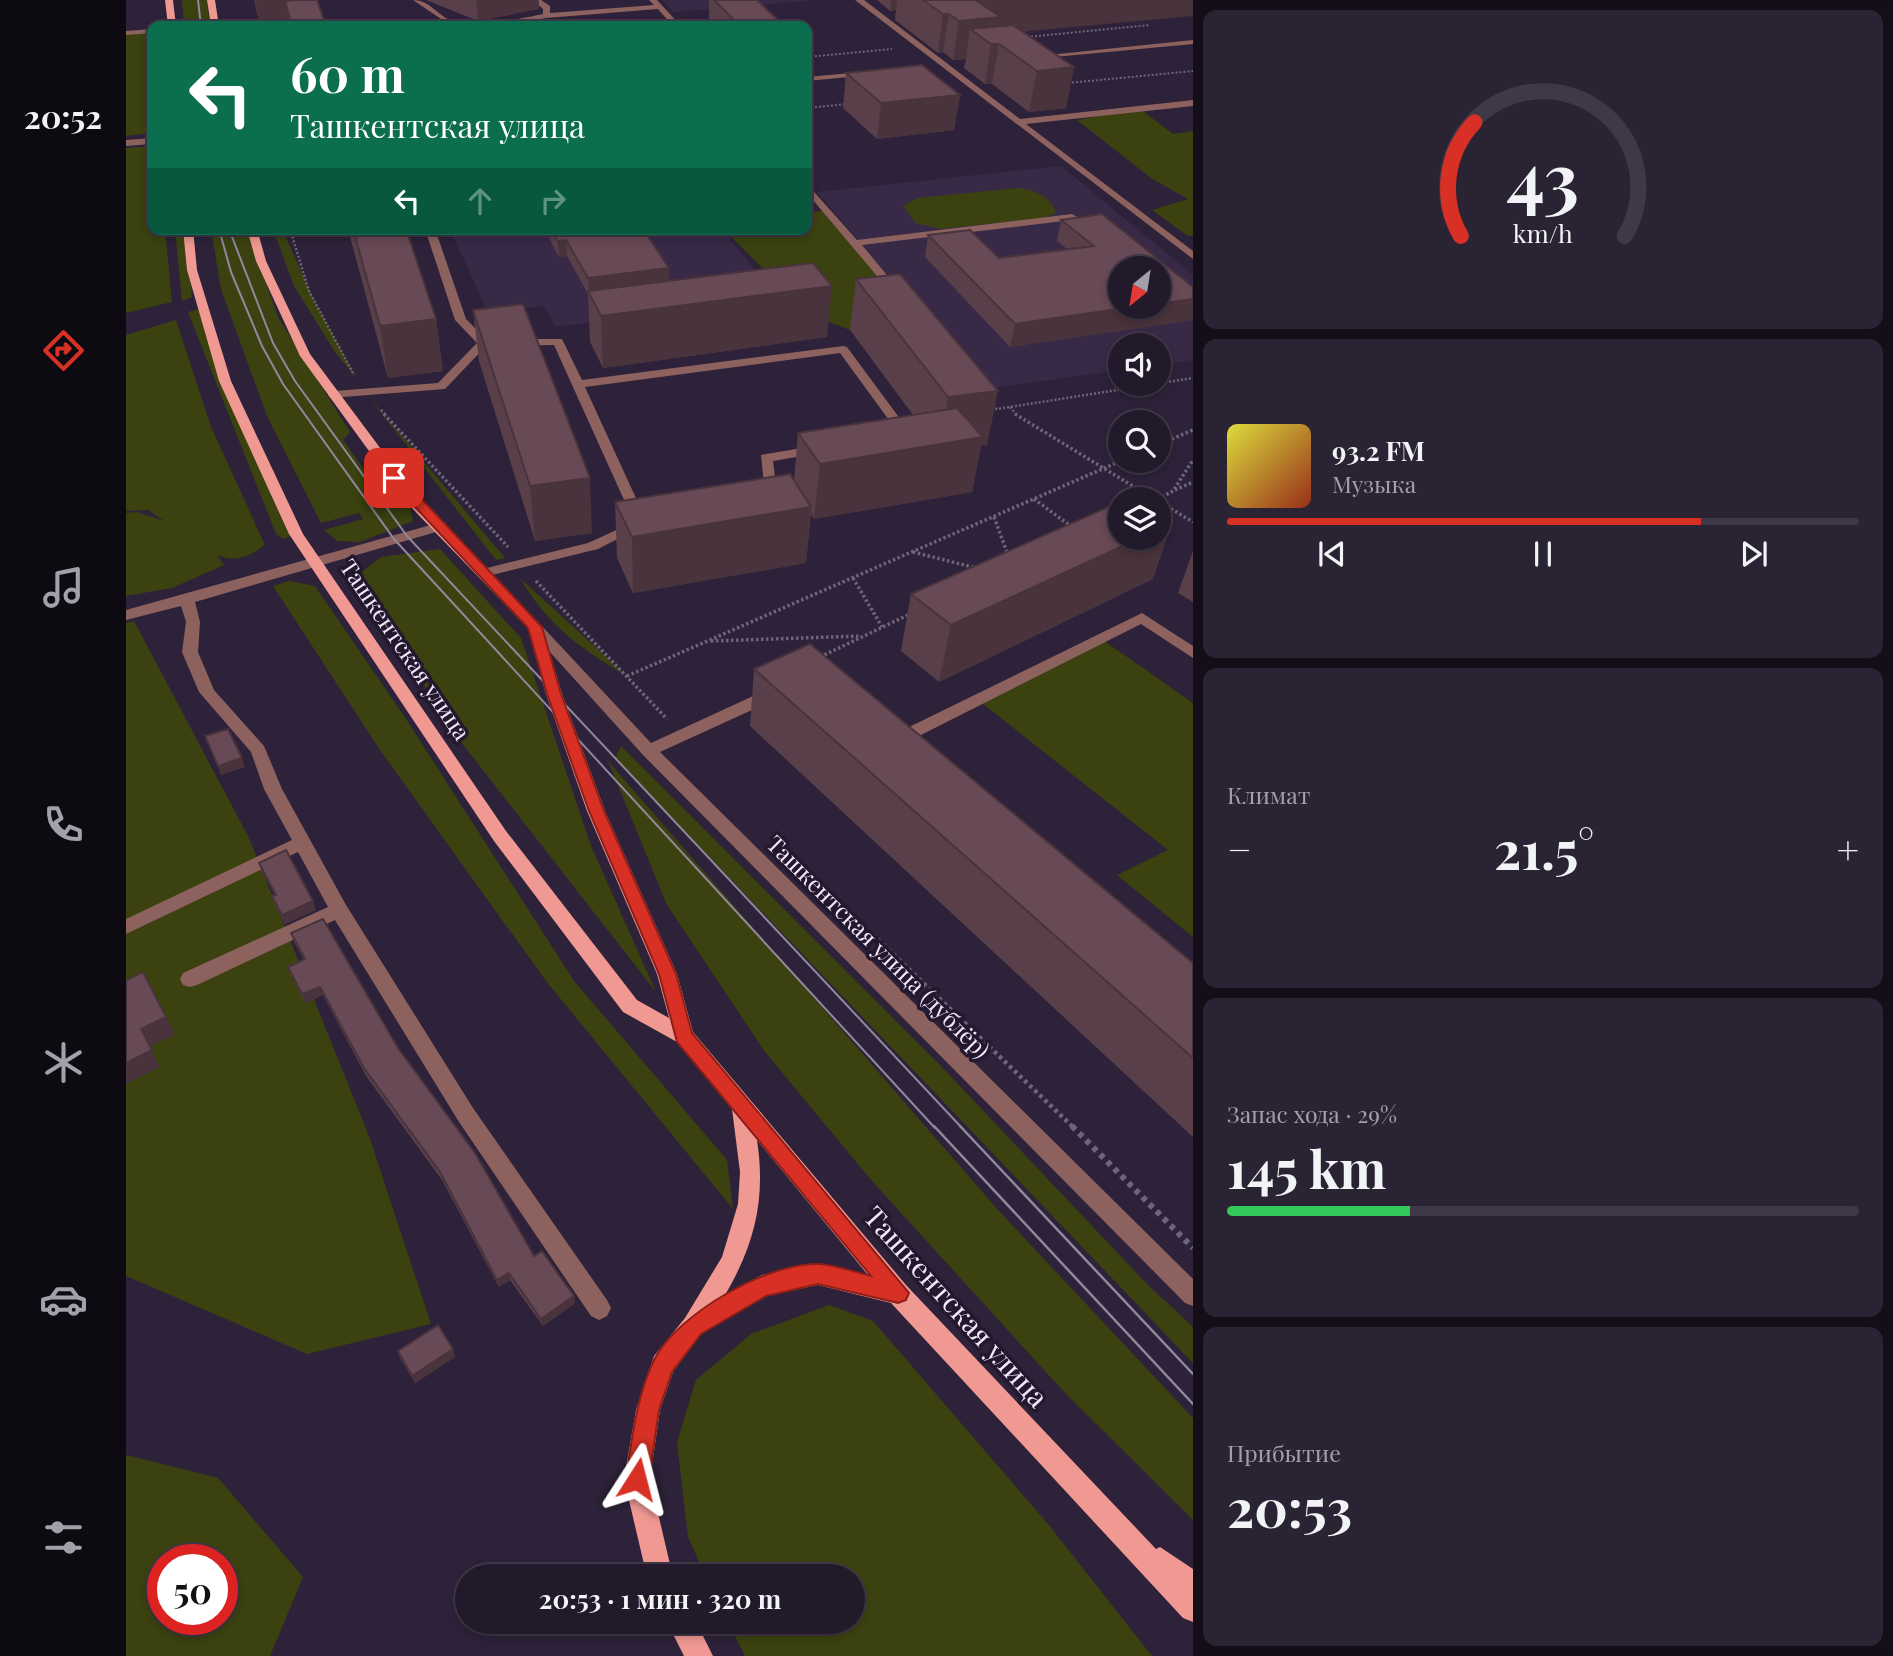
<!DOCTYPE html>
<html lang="ru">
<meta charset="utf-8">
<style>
body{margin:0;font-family:"Playfair Display",serif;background:#2a2333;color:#f1f3f6;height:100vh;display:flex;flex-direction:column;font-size:26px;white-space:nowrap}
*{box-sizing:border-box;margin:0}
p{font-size:23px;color:#a2a1a9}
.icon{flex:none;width:38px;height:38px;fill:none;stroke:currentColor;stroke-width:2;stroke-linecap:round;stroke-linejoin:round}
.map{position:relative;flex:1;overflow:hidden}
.side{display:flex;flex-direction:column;gap:10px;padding:10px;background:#130e18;width:700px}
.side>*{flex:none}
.banner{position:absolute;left:21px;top:21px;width:665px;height:214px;border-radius:14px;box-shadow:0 4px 10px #0003,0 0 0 2px #3f3847;background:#0b6e4f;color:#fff;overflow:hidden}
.needle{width:46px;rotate:210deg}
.tools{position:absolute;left:982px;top:256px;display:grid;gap:14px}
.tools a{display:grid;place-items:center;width:63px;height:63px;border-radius:50%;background:#221a2b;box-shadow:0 4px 10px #0003,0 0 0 2px #3f3847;font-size:35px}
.speed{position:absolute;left:21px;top:1544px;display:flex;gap:14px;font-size:35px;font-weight:700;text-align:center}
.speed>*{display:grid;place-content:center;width:91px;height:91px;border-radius:50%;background:#221a2b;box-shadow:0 4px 10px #0003,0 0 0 2px #3f3847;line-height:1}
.speed .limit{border:10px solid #d22;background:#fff;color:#111}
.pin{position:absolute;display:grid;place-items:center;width:60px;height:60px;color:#fff;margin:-30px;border-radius:14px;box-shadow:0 4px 10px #0006}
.me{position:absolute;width:77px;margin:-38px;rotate:9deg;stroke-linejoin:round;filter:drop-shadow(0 0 5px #0008)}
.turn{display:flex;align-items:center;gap:24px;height:147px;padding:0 28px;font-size:32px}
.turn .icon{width:91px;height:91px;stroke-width:2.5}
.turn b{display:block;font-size:49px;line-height:60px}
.lanes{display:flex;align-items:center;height:66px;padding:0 28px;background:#0003;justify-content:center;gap:35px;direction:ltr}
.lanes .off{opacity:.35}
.big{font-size:52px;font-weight:700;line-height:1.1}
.side .tile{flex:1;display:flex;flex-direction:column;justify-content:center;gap:10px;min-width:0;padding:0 24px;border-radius:14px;background:#2a2333}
.side .dial{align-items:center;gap:0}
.dial svg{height:182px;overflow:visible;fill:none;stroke:#3f3847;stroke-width:7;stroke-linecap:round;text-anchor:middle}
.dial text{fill:#f1f3f6;stroke:none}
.song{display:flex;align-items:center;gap:21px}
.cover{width:84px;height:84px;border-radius:10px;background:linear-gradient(135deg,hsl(60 70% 55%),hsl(10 70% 35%))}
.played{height:7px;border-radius:4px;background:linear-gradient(90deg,#d93025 75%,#3f3847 75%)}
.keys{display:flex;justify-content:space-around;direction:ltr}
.heat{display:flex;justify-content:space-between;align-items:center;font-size:38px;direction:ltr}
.charge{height:10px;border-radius:5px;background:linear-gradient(90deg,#34c759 29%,#3f3847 0)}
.trip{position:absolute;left:329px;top:1564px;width:410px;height:70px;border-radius:35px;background:#221a2b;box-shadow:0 4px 10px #0003,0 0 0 2px #3f3847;font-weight:700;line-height:70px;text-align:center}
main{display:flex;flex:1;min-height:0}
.dock{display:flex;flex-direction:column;width:126px;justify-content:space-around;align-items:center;background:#0e0a11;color:#a2a1a9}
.dock .icon{width:49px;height:49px}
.dock .current{color:#d93025}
.dock b{font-size:32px;color:#f1f3f6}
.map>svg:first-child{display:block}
.built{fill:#382947;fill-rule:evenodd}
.green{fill:#3b4210;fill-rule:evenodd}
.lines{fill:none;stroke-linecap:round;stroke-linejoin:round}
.path-far4{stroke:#6f657a;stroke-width:2;stroke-dasharray:2 2;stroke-linecap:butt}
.path-far3{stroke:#6f657a;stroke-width:2.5;stroke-dasharray:2 2;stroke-linecap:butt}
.path-far2{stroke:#6f657a;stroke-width:3.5;stroke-dasharray:2.5 2.5;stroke-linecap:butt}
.path-far1{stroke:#6f657a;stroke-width:4.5;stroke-dasharray:3.5 3.5;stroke-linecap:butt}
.path{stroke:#6f657a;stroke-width:6;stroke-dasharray:5 5;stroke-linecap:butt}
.minor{fill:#8c615e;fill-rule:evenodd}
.major{fill:#f09892;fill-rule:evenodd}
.tram-far1{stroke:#91889c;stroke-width:2}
.tram{stroke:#91889c;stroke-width:2.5}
.wall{fill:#593f4a}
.shaded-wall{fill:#49333c}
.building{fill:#684956;stroke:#49333c;stroke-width:2}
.route{fill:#d93025;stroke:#8d1f18;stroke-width:2}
.labels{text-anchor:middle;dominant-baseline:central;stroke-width:7;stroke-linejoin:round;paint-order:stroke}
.street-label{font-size:23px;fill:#f1e9fa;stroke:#24182f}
.near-street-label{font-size:28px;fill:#f1e9fa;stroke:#24182f}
</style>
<main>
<nav class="dock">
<b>20:52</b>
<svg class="icon current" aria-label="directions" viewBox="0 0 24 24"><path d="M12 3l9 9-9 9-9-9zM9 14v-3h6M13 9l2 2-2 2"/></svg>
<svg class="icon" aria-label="music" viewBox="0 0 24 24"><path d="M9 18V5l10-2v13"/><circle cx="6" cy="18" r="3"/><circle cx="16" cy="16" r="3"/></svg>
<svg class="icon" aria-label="phone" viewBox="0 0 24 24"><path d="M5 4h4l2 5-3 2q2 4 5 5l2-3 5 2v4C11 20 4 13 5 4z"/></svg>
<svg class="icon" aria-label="climate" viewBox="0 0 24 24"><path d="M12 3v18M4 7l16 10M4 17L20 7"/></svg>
<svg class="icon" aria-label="car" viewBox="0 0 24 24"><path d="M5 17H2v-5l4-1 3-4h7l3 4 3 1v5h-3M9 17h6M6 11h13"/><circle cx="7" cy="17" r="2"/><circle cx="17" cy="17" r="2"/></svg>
<svg class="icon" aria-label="filters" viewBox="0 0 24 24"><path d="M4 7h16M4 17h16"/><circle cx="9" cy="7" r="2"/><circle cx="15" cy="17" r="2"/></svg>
</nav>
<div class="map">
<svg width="1067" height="1656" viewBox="0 0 1067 1656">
<rect width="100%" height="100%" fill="#2d2239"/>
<!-- built -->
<path class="built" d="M536 0H691L547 12Z
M935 166 1067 275V360L1033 365 1032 345H994V370L859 389 691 192ZM994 268H1032V306H994Z
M324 229H596L650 297 429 327 418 306 362 313Z"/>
<!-- green -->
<path class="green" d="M56 0H81L84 26H58Z
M25 31 26 133 0 136V33Z
M1014 109 1047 134 1067 131V235L1062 236 1026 210 1062 199 1025 178 951 120Z
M26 146V229H39L46 302 0 313V148Z
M892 188C907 189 926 197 930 213L917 218 814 229 790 223 777 206 791 198Z
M701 210 795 322 724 330 683 314 597 229H681V213Z
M49 229H59L66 297 56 301Z
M85 229H121L152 317 224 432 217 440 259 499 284 506 287 521 234 542 211 541 198 530 237 519 233 513 195 523 141 416 95 289Z
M147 229H156L189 302 231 379 209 352 168 286Z
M77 308 100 384 170 534 157 539 150 534 62 312Z
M50 320 85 427 139 545C125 556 108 563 91 555L98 565 46 588 0 596V513L11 512 38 521 22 510 0 511V335Z
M239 392 379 558 370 560Z
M314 549 395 638 465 846 530 992 335 742 228 578 255 557Z
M394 578 501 676C455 649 422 626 394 578Z
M163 581 189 586 280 719 448 981 601 1160 607 1209 420 981 254 750 147 586Z
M8 621 123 838 243 1136 305 1324 181 1354 0 1276V623Z
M974 638 1067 703V937L991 875 1042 850 852 700Z
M495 746 814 1065 1020 1283 1067 1327V1363L489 758Z
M482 761 873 1211 1067 1418V1520L939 1393 746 1181 639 1052 541 905Z
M703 1305 747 1321 922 1524 1026 1656H619L602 1622H726V1577H580L562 1537 551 1442 570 1380 625 1334Z
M0 1455 92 1478 177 1577 144 1656H0ZM37 1559H96V1619H37Z"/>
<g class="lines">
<!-- path-far4 -->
<path class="path-far4" d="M901 37 1024 25
M681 57 766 49
M942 83 1067 71
M681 108 721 104"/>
<!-- path-far3 -->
<path class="path-far3" d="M164 229 183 291 228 375
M866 406 871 409 1067 378
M884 407 891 415
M255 410 260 415"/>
<!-- path-far2 -->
<path class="path-far2" d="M258 414 382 547
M889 414 1028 499
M1032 445 1067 430
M1049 490 1067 482
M1036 497 1047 491 1067 460
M908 499 946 527
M1032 501 1067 522
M868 517 882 555
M787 552 850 568
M727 578 756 627
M410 581 541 719
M585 641 734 636
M694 657 784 614
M501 676 997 460"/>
<!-- path-far1 -->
<path class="path-far1" d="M747 935 948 1128"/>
<!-- path -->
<path class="path" d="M946 1126 1067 1248"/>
<!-- minor -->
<path class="minor" d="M287 0C304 0 312 16 326 21 348 28 394 19 417 14V9L407 0H415L424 6V13L528 5 523 0H531L555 26H547L532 9 420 18 378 26H283L318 21Z
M729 0H738L894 119 1067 100V106L900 124 1067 251V259Z
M26 29V33L0 35V31Z
M1067 40V44L907 59 903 57Z
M747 71 744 75 681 81V77Z
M26 138V144L0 146V140Z
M681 184 731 240 946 214 951 217 946 220 736 245 776 293 771 296 767 295 681 193Z
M299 229H309L340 319 360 339H436L456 380 717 346 721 347 786 435 776 438 714 353 459 387 520 520 519 525 472 549 358 577 353 576V570L462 543 508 522 428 345 360 346 319 389 204 398 202 395 208 391 312 383 351 343 329 320Z
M694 445 700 449 699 452 647 461 652 501 650 504H640L635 455Z
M312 523 319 527 317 530 69 602 74 622 72 652 88 690 138 746 156 789 220 905 347 1108 481 1300 485 1308 481 1316 473 1320 465 1316 333 1122 209 920 71 985 64 987 57 985 54 979 57 973 202 907 172 852 0 934V919L166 840 138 789 125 752 73 692 56 652 60 622 55 606 0 620V610Z
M1016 613 1067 646V658L1015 624 789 738H777L775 734 777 730Z
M409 622 414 624 525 743 640 690H652L654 694 652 698 534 752 1067 1279V1306L1059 1303 517 755 404 630 402 627Z"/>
<!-- major -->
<path class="major" d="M39 0H47L50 26H42Z
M81 0H89L93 26H85Z
M57 229H67L71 270 105 381 177 534 380 831 511 1000 543 1018 531 974 461 811 420 694 402 628 280 502 174 356 130 261 121 229H131L140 261 184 354 290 496 416 627 436 694 479 811 551 974 567 1032 780 1285 1030 1549 1034 1547 1067 1569V1622L1057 1618 765 1303 692 1285 640 1296 576 1333 547 1372 534 1410 524 1479 547 1577H521L498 1479 510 1410 528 1356 559 1318 596 1257 612 1204 614 1172 606 1109 551 1042 497 1012 368 841 163 534 93 381 61 270ZM631 1140 742 1275 692 1263 636 1275 599 1295C629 1244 640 1198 631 1140Z
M541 1622H570L587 1656H558Z"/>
<!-- tram-far1 -->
<path class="tram-far1" d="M72 0 75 26
M93 229 105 272 136 346 157 384 268 539 809 1128
M103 229 147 343 169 381 281 536 836 1128"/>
<!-- tram -->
<path class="tram" d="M808 1126 1067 1404
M834 1126 1067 1374"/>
</g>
<!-- wall -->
<path class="wall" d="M128 0H163L200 26H134Z
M300 0H413V9L352 21Z
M583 0H631L652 26H590L583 18Z
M751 0H1067L897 32 948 67 940 108 903 112 866 84H859L838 68 840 59 827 60 817 52 812 53 769 20 770 10 764 11Z
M720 73 834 95 828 130 751 139 717 108Z
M935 220 1067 287V320L884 347 799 257 802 235 873 258 941 249 931 241Z
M222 229H280L310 319 317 371 262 378Z
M418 229H517L543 268V281L701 337 477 368 464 342 462 294 441 256 433 257Z
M730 279 861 445H855L846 492 688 519 685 514 680 563 507 593 491 558 489 502 668 480 672 433 787 415 724 330Z
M347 310 466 533 409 541 353 361Z
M1067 551V602L1052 593Z
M1027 579 813 682 775 651 785 594Z
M628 669 1067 963V1137L624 726Z
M133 863 190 910 159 924 149 905 146 896 149 895 136 872Z
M165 933 272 1048 408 1256 448 1296 449 1303 417 1326 384 1280 373 1287 316 1180 240 1076 197 995 179 1003 165 975 162 967 178 960 168 942Z
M272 1351 329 1357 289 1383 274 1358Z"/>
<!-- shaded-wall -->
<path class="shaded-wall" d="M129 0H163L168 26 159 1 164 26H134Z
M350 0H413V9L352 21Z
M765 0H771L770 10 764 11Z
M797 0H1067V16L872 34 873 44 866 84H859L865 44 844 29 840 59 827 60 833 21 845 20Z
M817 14H823L817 52 812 53Z
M652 20V26H611V23Z
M948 67 940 108 903 112 911 71Z
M834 95 828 130 751 139 755 103Z
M440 240 441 256 433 257 432 241Z
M543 268V284L463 292 462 278Z
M706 286 701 337 477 368 475 316Z
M1067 299V320L884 347 889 324 1013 306H1032V304Z
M310 319 317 371 262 378 254 326Z
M872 391 861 445H855L846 492 688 519 694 464 814 444 822 397Z
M464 478 466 533 409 541 404 486Z
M685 507 680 563 507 593 506 537Z
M1046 523 1027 579 813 682 825 625 1016 537H1032V530Z
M116 758 119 767 95 775 92 766Z
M187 901 190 910 159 924 156 915Z
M194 987 197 995 179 1003 176 994Z
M40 1017 49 1035 24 1046 34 1067 0 1084V1063L15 1029Z
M383 1273 384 1280 373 1287 371 1280Z
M448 1296 449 1303 417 1326 415 1319Z
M327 1349 329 1357 289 1383 286 1376Z"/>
<!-- building -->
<path class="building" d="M170 0H191L200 26H166L159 1Z
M588 0H631L652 20 611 23Z
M797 0H849L875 17 833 21 823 14H817Z
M887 25 948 67 911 71 873 44H865L844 29Z
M796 65 834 95 755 103 720 73Z
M976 214 1067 287V299L1032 304V268H994V306H1013L889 324 802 235 844 230 873 258 968 246 935 220Z
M227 229H280L310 319 254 326Z
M425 229H517L543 268 462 278 440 240 432 241Z
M687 263 706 286 475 316 462 291Z
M774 274 872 391 822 397 730 279Z
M397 304 464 478 404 486 347 310Z
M831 408 857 437 694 464 672 433Z
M664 474 685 507 506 537 489 502Z
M994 502V537H1016L825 625 785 594Z
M1032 515 1046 523 1032 530Z
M684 644 1067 963V1058L628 669Z
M102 729 116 758 92 766 79 736Z
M160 850 187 901 156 915 146 896 150 895 133 863Z
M197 919 272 1048 349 1153 408 1256 416 1251 448 1296 415 1319 383 1273 371 1280 314 1172 238 1068 194 987 176 994 162 967 179 959 165 933Z
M17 972 40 1017 15 1029 26 1050 0 1063V980Z
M312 1325 327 1349 286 1376 272 1351Z"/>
<!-- route -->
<path class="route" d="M264 475H273L416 627 435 694 478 811 550 974 566 1033 783 1293 780 1300 772 1303 692 1284 640 1296 575 1334 546 1372 533 1410 523 1479 519 1487 511 1491 503 1487 500 1479C506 1439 510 1398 528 1360 551 1314 642 1262 693 1264 710 1265 729 1272 745 1276L551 1042 533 974 463 811 421 694 402 628 264 480Z"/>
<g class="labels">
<!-- street labels -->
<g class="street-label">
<text transform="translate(280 649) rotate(56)">Ташкентская улица</text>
<text transform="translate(753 946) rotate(45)">Ташкентская улица (дублёр)</text>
</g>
<!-- near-street labels -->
<g class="near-street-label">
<text transform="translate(831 1306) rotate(48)">Ташкентская улица</text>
</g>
</g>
</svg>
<div class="tools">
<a><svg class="needle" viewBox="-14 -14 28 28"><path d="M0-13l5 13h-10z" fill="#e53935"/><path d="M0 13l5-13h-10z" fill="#a2a1a9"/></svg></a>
<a><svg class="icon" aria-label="sound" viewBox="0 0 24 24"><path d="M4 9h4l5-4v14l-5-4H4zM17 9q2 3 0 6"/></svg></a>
<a><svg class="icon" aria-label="search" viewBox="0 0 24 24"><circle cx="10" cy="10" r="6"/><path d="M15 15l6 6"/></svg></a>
<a><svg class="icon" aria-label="layers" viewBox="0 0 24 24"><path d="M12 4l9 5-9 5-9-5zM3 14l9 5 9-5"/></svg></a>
</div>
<div class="speed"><div class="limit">50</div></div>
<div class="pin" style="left:268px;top:478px;background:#d93025"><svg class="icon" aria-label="arrive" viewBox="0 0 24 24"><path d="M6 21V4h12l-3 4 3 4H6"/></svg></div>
<svg class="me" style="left:511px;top:1479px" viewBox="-20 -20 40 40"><path d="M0-17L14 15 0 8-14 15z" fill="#d93025" stroke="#fff" stroke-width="4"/></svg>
<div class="trip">20:53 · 1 мин · 320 m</div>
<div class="banner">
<div class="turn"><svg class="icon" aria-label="left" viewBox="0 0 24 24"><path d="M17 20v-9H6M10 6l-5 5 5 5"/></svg><div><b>60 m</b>Ташкентская улица</div></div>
<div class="lanes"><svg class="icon" aria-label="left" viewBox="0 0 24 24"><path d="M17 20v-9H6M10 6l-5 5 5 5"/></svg><svg class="icon off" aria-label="ahead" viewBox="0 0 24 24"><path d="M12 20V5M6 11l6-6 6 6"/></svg><svg class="icon off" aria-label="right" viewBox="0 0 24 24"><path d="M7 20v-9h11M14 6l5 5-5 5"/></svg></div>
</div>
</div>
<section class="side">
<div class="tile dial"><svg viewBox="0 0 100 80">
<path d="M14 69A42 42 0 1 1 86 69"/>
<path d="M14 69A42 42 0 0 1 20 19" stroke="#d93025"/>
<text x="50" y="56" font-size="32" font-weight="700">43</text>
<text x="50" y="72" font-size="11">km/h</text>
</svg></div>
<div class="tile">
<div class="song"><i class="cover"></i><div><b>93.2 FM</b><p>Музыка</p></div></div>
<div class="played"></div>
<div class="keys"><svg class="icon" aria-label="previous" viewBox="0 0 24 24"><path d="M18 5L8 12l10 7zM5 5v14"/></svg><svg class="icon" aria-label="pause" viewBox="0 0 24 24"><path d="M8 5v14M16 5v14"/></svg><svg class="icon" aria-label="next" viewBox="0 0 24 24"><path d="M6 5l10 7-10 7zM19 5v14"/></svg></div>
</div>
<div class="tile"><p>Климат</p>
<div class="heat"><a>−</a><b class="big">21.5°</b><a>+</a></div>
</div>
<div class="tile"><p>Запас хода · 29%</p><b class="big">145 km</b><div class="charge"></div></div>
<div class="tile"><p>Прибытие</p><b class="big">20:53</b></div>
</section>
</main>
